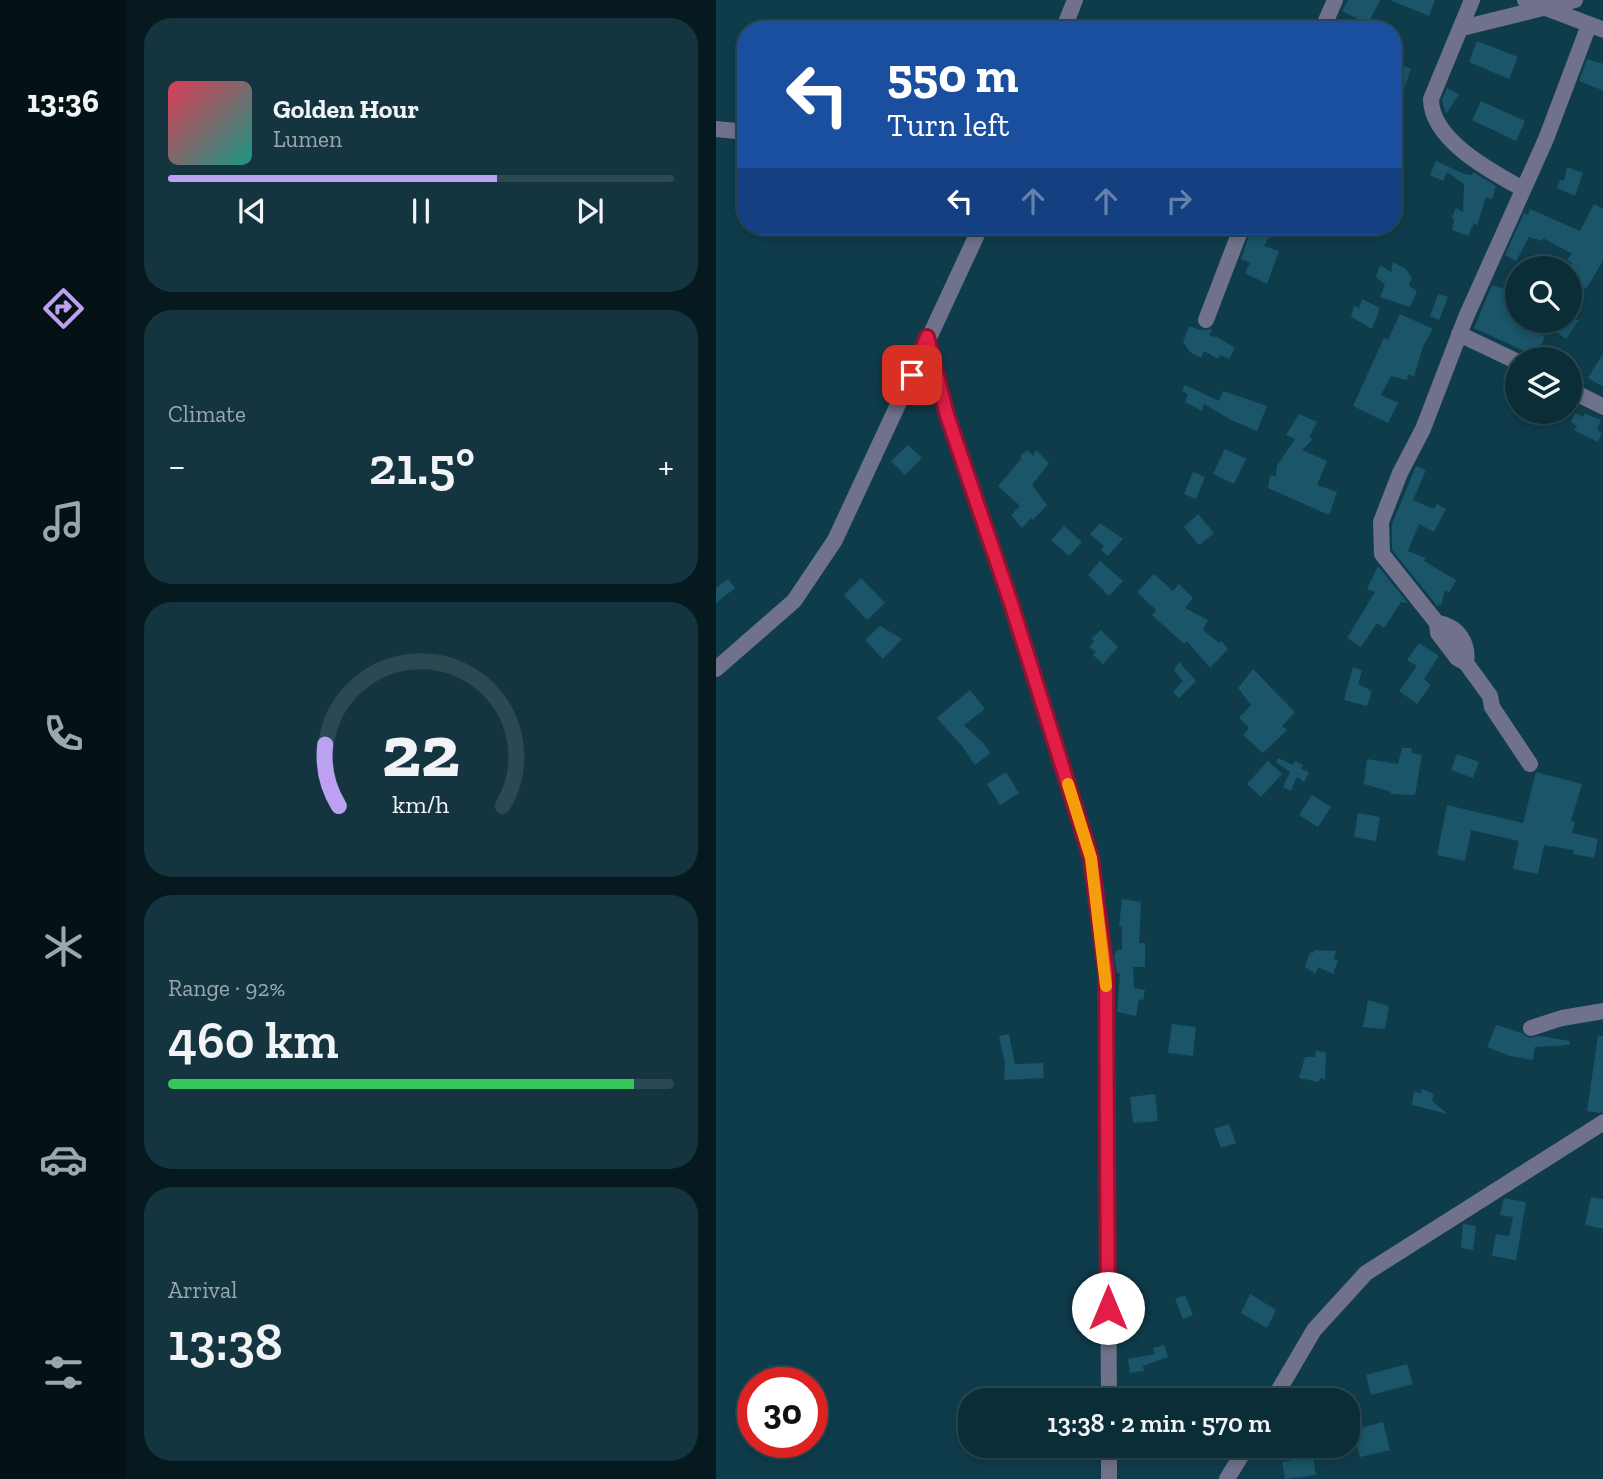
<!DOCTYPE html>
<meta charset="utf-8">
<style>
body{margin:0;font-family:"Zilla Slab",serif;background:#143540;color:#f1f3f6;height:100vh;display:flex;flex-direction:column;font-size:26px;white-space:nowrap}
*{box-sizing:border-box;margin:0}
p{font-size:23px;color:#9aa8ae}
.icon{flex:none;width:38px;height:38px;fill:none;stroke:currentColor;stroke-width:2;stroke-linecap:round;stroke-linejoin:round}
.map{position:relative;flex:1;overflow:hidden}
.panel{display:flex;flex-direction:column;gap:18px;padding:18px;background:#06191f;width:590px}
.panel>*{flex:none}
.hud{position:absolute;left:21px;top:21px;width:665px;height:214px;border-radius:28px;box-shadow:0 4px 10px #0003,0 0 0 2px #2b4953;background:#1a4fa0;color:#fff;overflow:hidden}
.fabs{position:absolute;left:789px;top:256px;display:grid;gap:14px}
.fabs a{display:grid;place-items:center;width:77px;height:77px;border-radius:50%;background:#0b2d38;box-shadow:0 4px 10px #0003,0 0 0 2px #2b4953;font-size:35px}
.speed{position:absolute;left:21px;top:1367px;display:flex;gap:14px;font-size:35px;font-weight:700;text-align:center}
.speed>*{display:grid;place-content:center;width:91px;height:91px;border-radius:50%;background:#0b2d38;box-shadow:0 4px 10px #0003,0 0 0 2px #2b4953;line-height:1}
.speed .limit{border:10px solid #d22;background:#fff;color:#111}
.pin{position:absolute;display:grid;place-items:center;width:60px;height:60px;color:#fff;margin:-30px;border-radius:14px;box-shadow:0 4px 10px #0006}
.me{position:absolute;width:77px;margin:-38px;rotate:0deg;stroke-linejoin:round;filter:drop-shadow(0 0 5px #0008)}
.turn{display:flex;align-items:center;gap:24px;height:147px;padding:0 35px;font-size:32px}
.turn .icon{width:91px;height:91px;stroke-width:2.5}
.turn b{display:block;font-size:49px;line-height:60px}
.lanes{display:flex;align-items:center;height:66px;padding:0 35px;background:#0003;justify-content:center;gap:35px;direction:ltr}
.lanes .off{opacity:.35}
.big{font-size:52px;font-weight:600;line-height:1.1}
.panel .widget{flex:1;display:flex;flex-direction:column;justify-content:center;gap:10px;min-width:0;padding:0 24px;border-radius:28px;background:#143540}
.panel .dial{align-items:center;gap:0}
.dial svg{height:182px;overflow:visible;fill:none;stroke:#2b4953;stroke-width:7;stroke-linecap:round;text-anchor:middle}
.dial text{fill:#f1f3f6;stroke:none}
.song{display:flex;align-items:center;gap:21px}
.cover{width:84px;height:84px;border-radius:10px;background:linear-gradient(135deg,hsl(350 70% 55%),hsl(170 70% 35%))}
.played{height:7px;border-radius:4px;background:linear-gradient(90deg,#bca0f2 65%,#2b4953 65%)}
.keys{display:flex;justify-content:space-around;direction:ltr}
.heat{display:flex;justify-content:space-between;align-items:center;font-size:38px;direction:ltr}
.charge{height:10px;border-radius:5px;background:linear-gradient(90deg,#34c759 92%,#2b4953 0)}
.trip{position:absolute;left:242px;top:1388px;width:402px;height:70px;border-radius:28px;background:#0b2d38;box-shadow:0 4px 10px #0003,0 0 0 2px #2b4953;font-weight:600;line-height:70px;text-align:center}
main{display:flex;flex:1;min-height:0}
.tab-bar{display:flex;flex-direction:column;width:126px;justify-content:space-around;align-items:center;background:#041216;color:#9aa8ae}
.tab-bar .icon{width:49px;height:49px}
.tab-bar .active{color:#bca0f2}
.tab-bar b{font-size:32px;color:#f1f3f6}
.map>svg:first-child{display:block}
.building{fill:#1a5569}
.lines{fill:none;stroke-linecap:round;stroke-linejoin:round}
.minor{stroke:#70718b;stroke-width:16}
.route-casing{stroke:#92132f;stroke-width:18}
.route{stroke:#e11d48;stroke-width:12}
.slow{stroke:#f59e0b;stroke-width:12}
</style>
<main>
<nav class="tab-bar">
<b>13:36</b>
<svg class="icon active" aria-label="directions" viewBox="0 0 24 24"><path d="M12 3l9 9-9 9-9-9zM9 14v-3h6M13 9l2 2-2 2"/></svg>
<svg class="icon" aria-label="music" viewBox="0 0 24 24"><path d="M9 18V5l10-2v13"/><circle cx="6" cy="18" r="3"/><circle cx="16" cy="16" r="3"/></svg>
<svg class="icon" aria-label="phone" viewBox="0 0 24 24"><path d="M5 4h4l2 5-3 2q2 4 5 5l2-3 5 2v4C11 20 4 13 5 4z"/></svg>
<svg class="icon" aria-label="climate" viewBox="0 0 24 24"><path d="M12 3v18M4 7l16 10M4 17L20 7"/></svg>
<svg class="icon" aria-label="car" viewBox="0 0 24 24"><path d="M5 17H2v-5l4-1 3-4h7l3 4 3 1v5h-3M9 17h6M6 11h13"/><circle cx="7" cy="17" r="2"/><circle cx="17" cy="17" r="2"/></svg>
<svg class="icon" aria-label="filters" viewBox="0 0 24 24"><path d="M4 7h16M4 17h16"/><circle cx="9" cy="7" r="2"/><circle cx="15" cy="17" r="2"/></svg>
</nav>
<section class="panel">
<div class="widget">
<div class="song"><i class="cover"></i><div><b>Golden Hour</b><p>Lumen</p></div></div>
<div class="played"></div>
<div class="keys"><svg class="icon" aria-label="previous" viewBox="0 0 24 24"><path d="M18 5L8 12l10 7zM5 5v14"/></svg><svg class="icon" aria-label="pause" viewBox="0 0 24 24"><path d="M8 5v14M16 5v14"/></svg><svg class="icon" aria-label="next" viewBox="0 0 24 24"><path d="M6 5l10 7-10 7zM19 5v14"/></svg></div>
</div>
<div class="widget"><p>Climate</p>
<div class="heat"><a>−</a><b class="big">21.5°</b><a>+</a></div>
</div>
<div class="widget dial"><svg viewBox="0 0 100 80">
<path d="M14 69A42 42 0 1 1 86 69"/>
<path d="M14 69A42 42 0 0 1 8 42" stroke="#bca0f2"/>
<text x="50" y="56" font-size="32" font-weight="700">22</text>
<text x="50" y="72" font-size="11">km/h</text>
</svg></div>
<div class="widget"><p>Range · 92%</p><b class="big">460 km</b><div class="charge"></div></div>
<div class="widget"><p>Arrival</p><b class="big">13:38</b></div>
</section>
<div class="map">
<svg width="888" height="1479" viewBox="0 0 888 1479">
<rect width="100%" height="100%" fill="#0f3c4b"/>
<!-- building -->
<path class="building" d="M632 0H664L652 24 626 11Z
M674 0H719L713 16Z
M761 41 802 57 793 79 753 62Z
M871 59 888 64V91L863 81Z
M677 62 695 69 688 89 677 85Z
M731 88 743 94 730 114 726 100Z
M765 101 809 121 800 141 756 120Z
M720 161 748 174 756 175 757 172 780 186 776 199 770 197 761 225 758 223 752 236 736 230 738 220 736 217 740 208 747 212 748 184 731 172 727 181 714 175Z
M851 167 867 173 859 196 841 188 844 180 848 181Z
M878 204 888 209V259L870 289 856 281 861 271 854 267 856 263 851 260 856 254 827 238 826 241 813 237 800 261 789 255 808 213 812 215 814 209 864 231Z
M536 226H559L548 246 563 251 551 284 529 273 534 263 525 259Z
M677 262 690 269 696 278 693 286 701 291 694 307 664 297 669 285 660 277 664 265 675 272Z
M776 285 802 294V324L829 337 819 356 758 328Z
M722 294 732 297 723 320 714 316Z
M646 299 664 308 656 329 635 317 638 306 643 308Z
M684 314 717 329 707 346 698 377 692 374 691 380 675 376 665 395 682 403 672 423 637 406 668 338 672 340Z
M822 320H863L850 339Z
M473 326 484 330 496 329 493 336 501 337 519 348 513 359 504 355 502 359 488 351 485 358 474 352 467 342Z
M888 352V387L872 378Z
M469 385 503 401 507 391 551 406 541 431 517 421 488 404 486 411 469 402 472 394 466 391Z
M859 413 868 417V413L885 420 881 430 886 433 882 442 858 430 861 426 855 422Z
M583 414 601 422 593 437 597 439 586 450 611 461 601 485 621 492 613 515 552 488 554 475 560 476 561 466 579 439 570 435Z
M192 445 206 458 189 475 175 461Z
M509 449 530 459 518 484 497 474Z
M312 450 317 456 320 450 333 463 316 485 331 505 317 520 315 518 306 528 295 515 304 506 282 486 306 458 304 456Z
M700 466 710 470 697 500 718 509 721 504 730 509 718 532 703 524 692 551 710 558 708 561 740 580 733 593 729 590 725 605 723 604 722 607 676 550V524Z
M477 472 489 477 480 499 468 494Z
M482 514 498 533 483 545 468 527Z
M384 523 407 539 392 556 385 550 388 546 374 534Z
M348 526 366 542 353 556 335 540Z
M384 561 407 581 393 596 372 575Z
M662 566 692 603 685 602 668 628 661 623 645 647 631 638 659 592 651 589Z
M438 574 457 591 463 584 477 598 469 608 492 620 487 630 503 643 505 641 512 649 494 668 471 641 468 644 436 615 440 610 421 592Z
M145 578 169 603 151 620 128 595Z
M12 579 19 588 0 603V588Z
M164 626 186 639 167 659 149 640Z
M385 630 402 647 387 664 377 655 380 652 373 647 378 642 376 638Z
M703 643 723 656 708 679 715 685 701 704 683 691 701 666 691 660Z
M463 662 480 681 463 698 457 692 467 681 458 670Z
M637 667 646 671 642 684 656 691 651 706 628 700Z
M537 669 579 712 566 726 571 730 547 753 527 735 533 728 523 718 535 705 522 688Z
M254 690 269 709 248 725 268 744 274 753 259 765 246 746 221 718Z
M686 748H695L696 753 706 755 699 795 674 794 675 792 648 784 651 759 682 764Z
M741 754 763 762 757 778 735 770Z
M562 758 577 765 579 761 587 765 585 769 593 772 588 782 581 777 575 791 567 787 574 772 560 762Z
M552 761 566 774 545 797 531 784Z
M290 772 303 793 284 805 271 784Z
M820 772 866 784 855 821 859 822 856 833 882 839 878 858 857 854 858 850 828 845 822 874 797 869 803 841 755 830 749 861 721 855 731 805 807 823Z
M596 795 615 807 602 827 583 815Z
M642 813 664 817 660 841 638 837Z
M406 899 425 902 423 943H429V967H417L418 988 429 990 427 1000 423 999 420 1016 401 1012 404 973H401L398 956 401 950H406V927L403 926Z
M599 950 620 951 618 959 622 960 617 974 602 967 600 974 589 967 594 952 597 953Z
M652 1000 673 1006 669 1029 647 1027Z
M456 1024 480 1027 477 1056 452 1053Z
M780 1025 806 1033 813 1038 824 1036 854 1041 853 1045 819 1047 817 1060 794 1056 771 1047Z
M293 1034 299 1064 327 1063 328 1078 288 1080 289 1064 283 1036Z
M882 1036H888V1112L883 1113 871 1111Z
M600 1051 610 1052 609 1079 604 1078 602 1082 583 1078 589 1057H599Z
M706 1089 718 1094 716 1101 732 1114 696 1105 698 1091 705 1094Z
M439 1094 442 1121 417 1123 414 1097Z
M513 1124 520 1143 505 1148 498 1129Z
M875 1197 888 1199V1229L869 1225Z
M788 1198 810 1202 800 1260 776 1256 780 1234 793 1236 797 1217 784 1215Z
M747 1224 760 1226 757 1250 745 1248Z
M534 1294 560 1310 551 1328 525 1313Z
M469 1295 477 1315 467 1319 459 1299Z
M448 1345 452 1357 427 1366 428 1371 414 1373 412 1359 439 1354 437 1348Z
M691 1364 697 1384 655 1395 650 1375Z
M667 1422 674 1450 644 1457 637 1430Z
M596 1451 600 1475 569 1479 566 1462 588 1458 587 1453Z"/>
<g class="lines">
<!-- minor -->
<path class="minor" d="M756 0 715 99C715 140 776 172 807 189
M809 0 888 30
M746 28 859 0
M347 30 359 0
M606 30 619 0
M0 129 30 132
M490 320 526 226
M743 334 802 362
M211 337 231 415 294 601 375 858 390 972 393 1400
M854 390 888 407
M721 623C742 626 753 643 750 663
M0 669 78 601 119 540 265 226
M814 764 776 707 774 696 750 663 741 658 722 633 721 623 666 554 665 522 684 473 707 429 750 317 830 139 873 25
M815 1028 846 1018 888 1011
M557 1400 598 1330 650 1273 888 1122
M393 1446V1479
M511 1479 531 1446"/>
</g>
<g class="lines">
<defs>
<path id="route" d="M196 375 211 337 231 415 294 600 375 858 390 972 392 1308"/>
</defs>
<!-- route casing -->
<use href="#route" class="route-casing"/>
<!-- route -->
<use href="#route" class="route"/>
<!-- slow -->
<path class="slow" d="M352 784 375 858 390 986"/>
</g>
</svg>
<div class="fabs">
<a><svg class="icon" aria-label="search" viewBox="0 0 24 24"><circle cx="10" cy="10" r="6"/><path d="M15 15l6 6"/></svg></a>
<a><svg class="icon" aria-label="layers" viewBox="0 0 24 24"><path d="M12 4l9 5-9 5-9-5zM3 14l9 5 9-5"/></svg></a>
</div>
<div class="speed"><div class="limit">30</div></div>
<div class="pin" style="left:196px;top:375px;background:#d93025"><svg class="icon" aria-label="arrive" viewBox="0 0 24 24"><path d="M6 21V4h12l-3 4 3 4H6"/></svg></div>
<svg class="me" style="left:392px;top:1308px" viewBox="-20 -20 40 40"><circle r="19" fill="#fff"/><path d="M0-13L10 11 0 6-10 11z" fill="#e11d48"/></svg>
<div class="trip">13:38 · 2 min · 570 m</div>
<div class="hud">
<div class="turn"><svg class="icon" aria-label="left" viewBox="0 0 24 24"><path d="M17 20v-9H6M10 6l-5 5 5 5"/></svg><div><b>550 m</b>Turn left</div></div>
<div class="lanes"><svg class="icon" aria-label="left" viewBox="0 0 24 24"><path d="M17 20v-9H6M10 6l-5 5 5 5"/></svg><svg class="icon off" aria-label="ahead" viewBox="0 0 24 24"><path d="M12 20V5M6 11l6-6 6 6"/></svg><svg class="icon off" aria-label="ahead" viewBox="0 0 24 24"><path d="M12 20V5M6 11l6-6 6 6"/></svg><svg class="icon off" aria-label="right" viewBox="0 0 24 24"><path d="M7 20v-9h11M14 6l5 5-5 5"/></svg></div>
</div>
</div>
</main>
